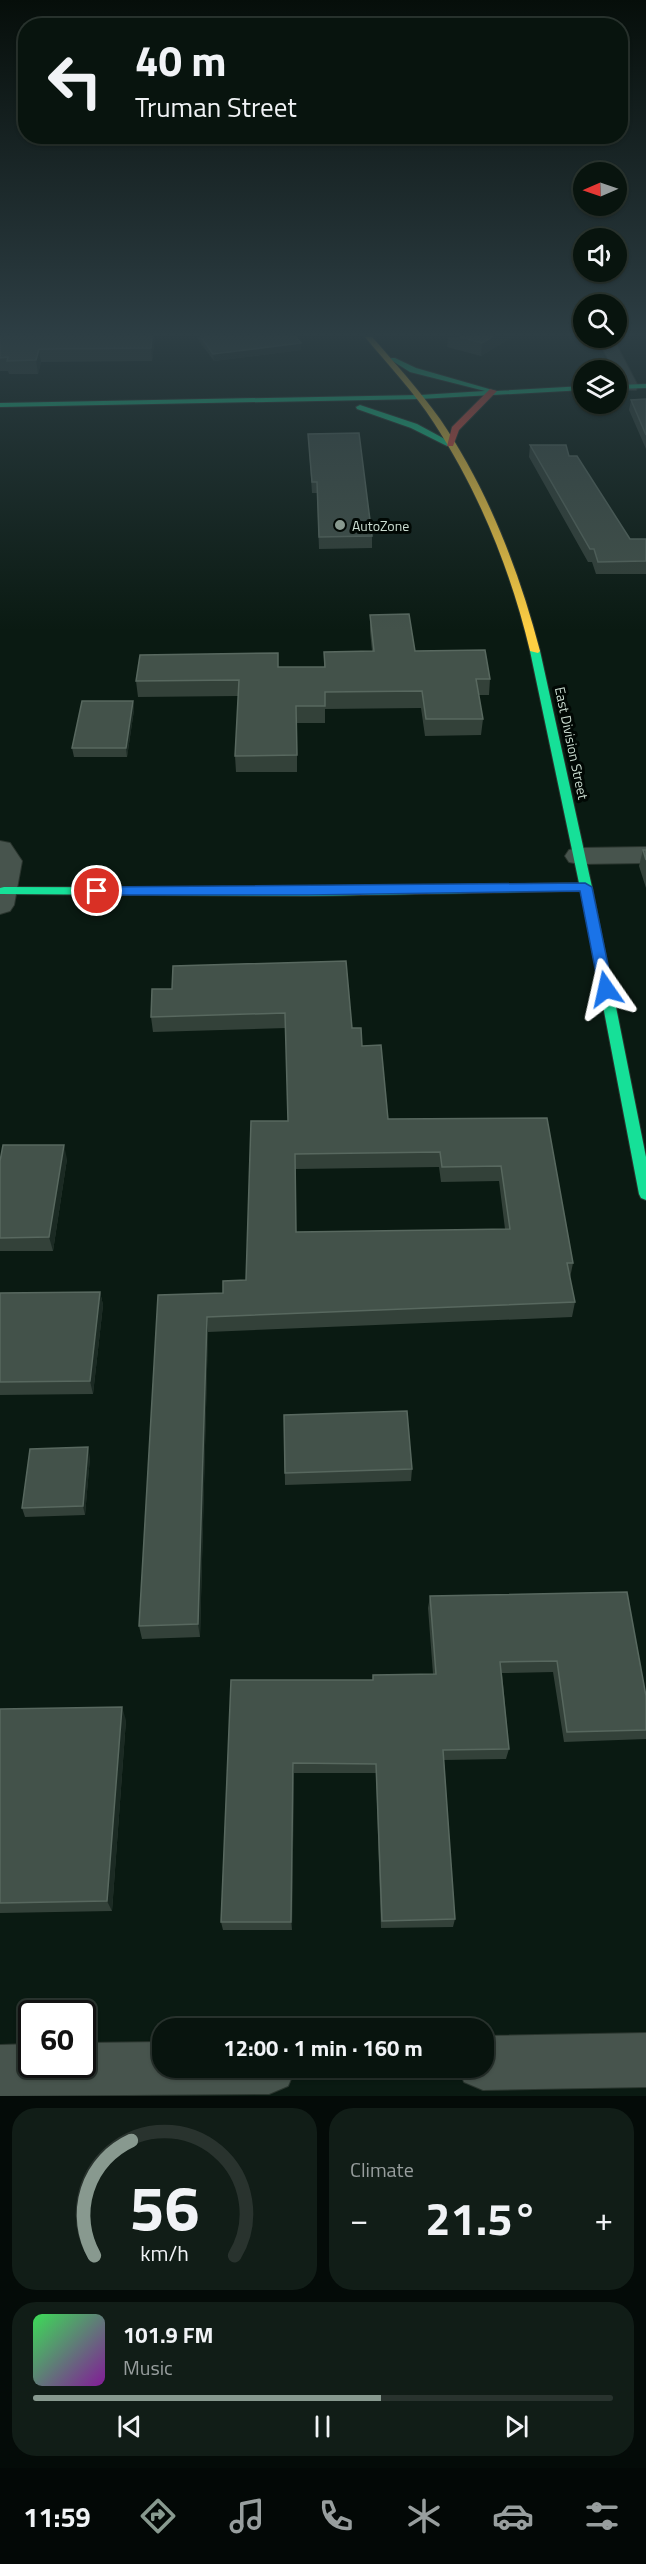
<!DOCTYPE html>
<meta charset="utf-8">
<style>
body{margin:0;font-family:"Titillium Web",sans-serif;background:#111d17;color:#f1f3f6;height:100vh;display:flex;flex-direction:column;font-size:22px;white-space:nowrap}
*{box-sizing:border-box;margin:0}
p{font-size:20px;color:#989e9e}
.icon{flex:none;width:33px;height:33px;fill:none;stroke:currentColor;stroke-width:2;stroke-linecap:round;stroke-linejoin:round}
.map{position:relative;height:2096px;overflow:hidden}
.drawer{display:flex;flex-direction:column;gap:12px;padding:12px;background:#040b08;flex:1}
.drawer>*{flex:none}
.banner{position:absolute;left:18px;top:18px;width:610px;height:126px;border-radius:24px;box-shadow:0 2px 4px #0004,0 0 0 2px #29332e;background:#08140e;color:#f1f3f6;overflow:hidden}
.needle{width:39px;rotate:268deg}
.controls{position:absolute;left:573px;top:162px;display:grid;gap:12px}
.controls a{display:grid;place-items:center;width:54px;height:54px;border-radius:50%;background:#08140e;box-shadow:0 2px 4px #0004,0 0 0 2px #29332e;font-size:30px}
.speed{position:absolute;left:18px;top:2000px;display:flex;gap:12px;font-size:30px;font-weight:700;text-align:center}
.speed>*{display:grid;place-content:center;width:78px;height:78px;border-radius:50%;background:#08140e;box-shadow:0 2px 4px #0004,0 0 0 2px #29332e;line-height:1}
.speed .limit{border:3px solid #111;border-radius:9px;background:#fff;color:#111}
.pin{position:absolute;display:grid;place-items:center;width:51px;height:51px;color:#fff;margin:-26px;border:3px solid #fff;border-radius:50%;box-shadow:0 2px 6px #0007}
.me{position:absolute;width:66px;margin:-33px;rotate:349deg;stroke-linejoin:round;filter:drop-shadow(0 0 4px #0008)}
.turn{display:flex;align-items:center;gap:21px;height:126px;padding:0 18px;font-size:27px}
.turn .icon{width:78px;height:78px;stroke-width:2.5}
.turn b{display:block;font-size:42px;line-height:51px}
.big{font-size:45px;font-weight:700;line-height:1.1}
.drawer .tile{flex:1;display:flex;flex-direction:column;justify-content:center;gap:9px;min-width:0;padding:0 21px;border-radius:24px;background:#111d17}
.drawer .dial{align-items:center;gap:0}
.dial svg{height:156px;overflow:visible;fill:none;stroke:#29332e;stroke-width:7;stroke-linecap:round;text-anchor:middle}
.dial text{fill:#f1f3f6;stroke:none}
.song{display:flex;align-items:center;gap:18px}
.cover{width:72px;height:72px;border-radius:9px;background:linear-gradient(135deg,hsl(130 70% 55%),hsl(290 70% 35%))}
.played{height:6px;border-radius:3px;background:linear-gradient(90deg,#88998f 60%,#29332e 60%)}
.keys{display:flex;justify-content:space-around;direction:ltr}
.heat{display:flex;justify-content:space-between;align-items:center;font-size:33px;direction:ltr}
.drawer .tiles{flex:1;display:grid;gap:12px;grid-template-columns:1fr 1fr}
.tile:last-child{grid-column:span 2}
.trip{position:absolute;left:152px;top:2018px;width:342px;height:60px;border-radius:24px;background:#08140e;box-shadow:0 2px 4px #0004,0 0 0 2px #29332e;font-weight:700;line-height:60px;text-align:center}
.tab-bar{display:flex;height:96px;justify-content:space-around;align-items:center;background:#030806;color:#989e9e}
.tab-bar .icon{width:42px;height:42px}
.tab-bar .on{color:#88998f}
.tab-bar b{font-size:27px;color:#f1f3f6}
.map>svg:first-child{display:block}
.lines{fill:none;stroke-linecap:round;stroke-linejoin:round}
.street-casing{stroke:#2a352e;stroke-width:2}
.fast-casing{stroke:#2a352e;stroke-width:2}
.slow-casing{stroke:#2a352e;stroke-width:2}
.jam-casing{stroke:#2a352e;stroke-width:2}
.street{fill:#47544d;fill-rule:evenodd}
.fast{fill:#16e098;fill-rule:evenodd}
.slow{fill:#ffcf43;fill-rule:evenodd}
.jam{fill:#f24e42;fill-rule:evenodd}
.wall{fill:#334139;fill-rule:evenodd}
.shaded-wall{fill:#1b2a23}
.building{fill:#43524a;stroke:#58685f;stroke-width:1.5;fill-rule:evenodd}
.route{fill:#1a73e8;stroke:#114b97;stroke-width:1.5}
.poi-dot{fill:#88998f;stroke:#010804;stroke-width:2}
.labels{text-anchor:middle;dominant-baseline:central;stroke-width:6;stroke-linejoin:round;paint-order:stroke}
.far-poi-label{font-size:14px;fill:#ccded2;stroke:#010804;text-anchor:start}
.far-street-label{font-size:14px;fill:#ccded2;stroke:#010804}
</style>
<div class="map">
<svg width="646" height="2096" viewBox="0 0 646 2096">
<rect width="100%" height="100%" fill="#0a1a12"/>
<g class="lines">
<defs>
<path id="street" d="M597 338H613L638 386 636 390H624L616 370H614Z
M0 841 10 843 22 861 14 905 10 911 0 914Z
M646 847V863L579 864 569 862 565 856 569 850 579 848Z
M646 2033V2087L483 2090 464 2082 458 2067H483V2036Z
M162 2042V2067H296L288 2086 269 2094 0 2096V2045L32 2044V2064H82V2043Z"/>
<path id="fast" d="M391 358H395L416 368 496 391 584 386V390L420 399 0 407V403L420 395 485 391 410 372 391 360Z
M646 384V388L616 389V385Z
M360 405 417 424 454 444 447 446 411 428 357 409 356 407Z
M535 648 540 651 592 887 646 1157V1200L641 1198 639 1194 581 891 308 896 0 894V888L4 887 308 888 579 883 530 651Z"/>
<path id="slow" d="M365 337H372C396 364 419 390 440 419 487 488 519 570 540 651L538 653 530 651C511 571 479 492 434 423 414 392 389 366 365 337Z"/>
<path id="jam" d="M490 389 497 391 459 430 453 446H447L452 427Z"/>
</defs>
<!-- street casing -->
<use href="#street" class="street-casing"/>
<!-- fast casing -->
<use href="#fast" class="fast-casing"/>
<!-- slow casing -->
<use href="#slow" class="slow-casing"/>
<!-- jam casing -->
<use href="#jam" class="jam-casing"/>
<!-- street -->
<use href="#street" class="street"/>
<!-- fast -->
<use href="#fast" class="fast"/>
<!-- slow -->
<use href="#slow" class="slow"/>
<!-- jam -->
<use href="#jam" class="jam"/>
</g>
<!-- wall -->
<path class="wall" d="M0 337H155L152 361 41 362 38 374H9L8 371H0Z
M196 337H296L301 343V350L214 361Z
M448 337H512L481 356 447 347Z
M646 399V449L629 410 631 400Z
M308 434 372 536V548L319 549 317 493H312Z
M530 445 569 456 630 539H646V574H596L592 562H588L529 457Z
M370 615 415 651 490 679 489 695H478L483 719 481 735 425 736 421 708 325 709V723H297V772H236L235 756 238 696 138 697 136 681 279 667H324V652L372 651 370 631Z
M133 701 134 710 127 757H74L72 748Z
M643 850H646V888L639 866Z
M173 966 352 1028 362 1046 388 1119 547 1118 573 1263 570 1278 575 1302 572 1317 208 1332 200 1637 142 1639 139 1626 158 1295 223 1293 246 1280 288 1121 286 1028 153 1032 151 1017 172 989ZM439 1167 441 1182 499 1181 505 1229 296 1232V1169Z
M67 1159 53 1251H0V1161Z
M100 1292 103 1305 93 1394 0 1395V1293Z
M284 1415 412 1469 411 1481 285 1485Z
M90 1457 85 1515 25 1517 22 1508Z
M430 1596 646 1696V1739L564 1742 553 1672 502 1673 509 1749 506 1759 444 1760 455 1919 453 1927 381 1928 376 1773H294L292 1930H223L221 1922 231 1680H373V1675L433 1674 428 1608Z
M0 1709 126 1720 112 1911 0 1913Z"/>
<!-- shaded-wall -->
<path class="shaded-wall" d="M152 337H155L152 361 151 348Z
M492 337H512L481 356 482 343Z
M301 343V350L214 361 213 354Z
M39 349 41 362 38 374 36 360Z
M133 701 134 710 127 757 126 748Z
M64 1145 67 1159 53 1251 49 1237Z
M100 1292 103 1305 93 1394 90 1381Z
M207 1317 208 1332 200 1637 198 1624Z
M88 1447 90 1457 85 1515 83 1506Z
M122 1707 126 1720 112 1911 107 1901Z
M293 1763 294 1773 292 1930 291 1922Z"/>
<!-- building -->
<path class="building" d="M0 337H152L151 348 39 349 36 360 7 361 8 357 0 358Z
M201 337H296L301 343 213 354Z
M460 337H492L482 343Z
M646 399V435L631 400Z
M359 433 372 536 319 537 317 482H312L308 434Z
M530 445H566L569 456H577L630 539H646V561L598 562 594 549H590Z
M409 614 415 651 485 650 490 679H476L483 719H426L422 691 325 692V706H296L297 755 235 756 239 680 136 681 140 655 278 653V667H325L324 652 374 651 370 615Z
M82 701H133L126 748H72Z
M643 850H646V860Z
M346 961 352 1028H361L362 1046 381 1045 388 1119 547 1118 573 1263H567L575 1302 207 1317 198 1624 139 1626 158 1295 223 1293V1281L246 1280 251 1121H288L285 1013 151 1017 152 989H172L173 966ZM440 1152 442 1167 501 1166 510 1229 296 1232 295 1154Z
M3 1145H64L49 1237 0 1238V1161Z
M100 1292 90 1381 0 1382V1293Z
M407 1411 412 1469 285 1473 284 1415Z
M88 1447 83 1506 22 1508 30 1449Z
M627 1592 646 1696V1730L567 1732 557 1661 500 1662 509 1749 443 1750 455 1919 382 1921 376 1764 293 1763 291 1922H221L231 1680H373V1675L436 1674 430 1596Z
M122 1707 107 1901 0 1903V1709Z"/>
<!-- sky -->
<linearGradient id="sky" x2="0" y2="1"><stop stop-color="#060e0a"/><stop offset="0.53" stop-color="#2d3e44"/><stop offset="1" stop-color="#2d3e44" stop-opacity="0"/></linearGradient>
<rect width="646" height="631" fill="url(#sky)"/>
<!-- route -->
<path class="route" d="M585 883 592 887 613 989 606 994 599 989 580 891 308 895H97L91 891 97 887Z"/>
<!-- markers -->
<circle class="poi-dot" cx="340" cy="525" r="6"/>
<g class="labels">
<!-- far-poi labels -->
<g class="far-poi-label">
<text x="352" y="525">AutoZone</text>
</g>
<!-- far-street labels -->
<g class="far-street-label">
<text transform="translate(572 743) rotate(78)">East Division Street</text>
</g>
</g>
</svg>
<div class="controls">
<a><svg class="needle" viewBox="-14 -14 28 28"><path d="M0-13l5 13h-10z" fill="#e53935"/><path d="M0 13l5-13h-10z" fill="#989e9e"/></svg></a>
<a><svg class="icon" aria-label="sound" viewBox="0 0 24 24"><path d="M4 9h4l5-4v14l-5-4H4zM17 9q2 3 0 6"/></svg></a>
<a><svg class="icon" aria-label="search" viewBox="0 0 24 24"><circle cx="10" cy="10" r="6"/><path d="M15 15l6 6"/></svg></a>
<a><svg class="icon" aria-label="layers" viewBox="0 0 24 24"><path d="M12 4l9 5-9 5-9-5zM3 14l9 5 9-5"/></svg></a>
</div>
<div class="speed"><div class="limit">60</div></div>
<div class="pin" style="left:97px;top:891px;background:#d93025"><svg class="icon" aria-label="arrive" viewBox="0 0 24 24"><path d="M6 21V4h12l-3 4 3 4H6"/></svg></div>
<svg class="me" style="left:606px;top:989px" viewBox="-20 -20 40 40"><path d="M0-17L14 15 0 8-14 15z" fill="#1a73e8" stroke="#fff" stroke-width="4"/></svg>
<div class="trip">12:00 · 1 min · 160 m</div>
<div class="banner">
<div class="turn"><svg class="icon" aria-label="left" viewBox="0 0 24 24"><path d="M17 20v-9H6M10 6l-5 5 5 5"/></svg><div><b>40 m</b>Truman Street</div></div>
</div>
</div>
<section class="drawer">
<div class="tiles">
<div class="tile dial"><svg viewBox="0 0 100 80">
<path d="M14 69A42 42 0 1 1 86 69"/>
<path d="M14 69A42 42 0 0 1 33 10" stroke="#88998f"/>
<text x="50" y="56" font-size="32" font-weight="700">56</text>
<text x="50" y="72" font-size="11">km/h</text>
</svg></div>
<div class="tile"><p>Climate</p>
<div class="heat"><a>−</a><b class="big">21.5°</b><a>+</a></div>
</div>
<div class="tile">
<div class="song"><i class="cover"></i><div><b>101.9 FM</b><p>Music</p></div></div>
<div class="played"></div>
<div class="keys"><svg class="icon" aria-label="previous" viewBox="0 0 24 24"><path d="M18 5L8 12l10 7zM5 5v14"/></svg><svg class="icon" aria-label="pause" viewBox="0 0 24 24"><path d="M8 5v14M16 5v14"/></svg><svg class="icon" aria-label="next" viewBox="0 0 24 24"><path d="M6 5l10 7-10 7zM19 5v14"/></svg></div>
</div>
</div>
</section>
<nav class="tab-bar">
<b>11:59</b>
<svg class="icon on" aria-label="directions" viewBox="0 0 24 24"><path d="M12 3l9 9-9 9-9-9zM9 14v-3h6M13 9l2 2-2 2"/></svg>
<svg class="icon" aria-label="music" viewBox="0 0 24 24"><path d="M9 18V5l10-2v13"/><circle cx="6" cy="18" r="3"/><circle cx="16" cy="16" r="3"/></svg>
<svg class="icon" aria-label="phone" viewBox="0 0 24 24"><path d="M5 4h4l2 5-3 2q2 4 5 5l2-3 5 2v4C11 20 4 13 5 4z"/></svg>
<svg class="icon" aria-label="climate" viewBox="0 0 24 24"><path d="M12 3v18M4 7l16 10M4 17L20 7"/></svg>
<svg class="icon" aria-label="car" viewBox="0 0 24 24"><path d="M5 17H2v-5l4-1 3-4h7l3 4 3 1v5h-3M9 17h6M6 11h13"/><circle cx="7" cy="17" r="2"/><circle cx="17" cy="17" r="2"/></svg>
<svg class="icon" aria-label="filters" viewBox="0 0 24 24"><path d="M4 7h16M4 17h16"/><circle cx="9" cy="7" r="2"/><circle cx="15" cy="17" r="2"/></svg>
</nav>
